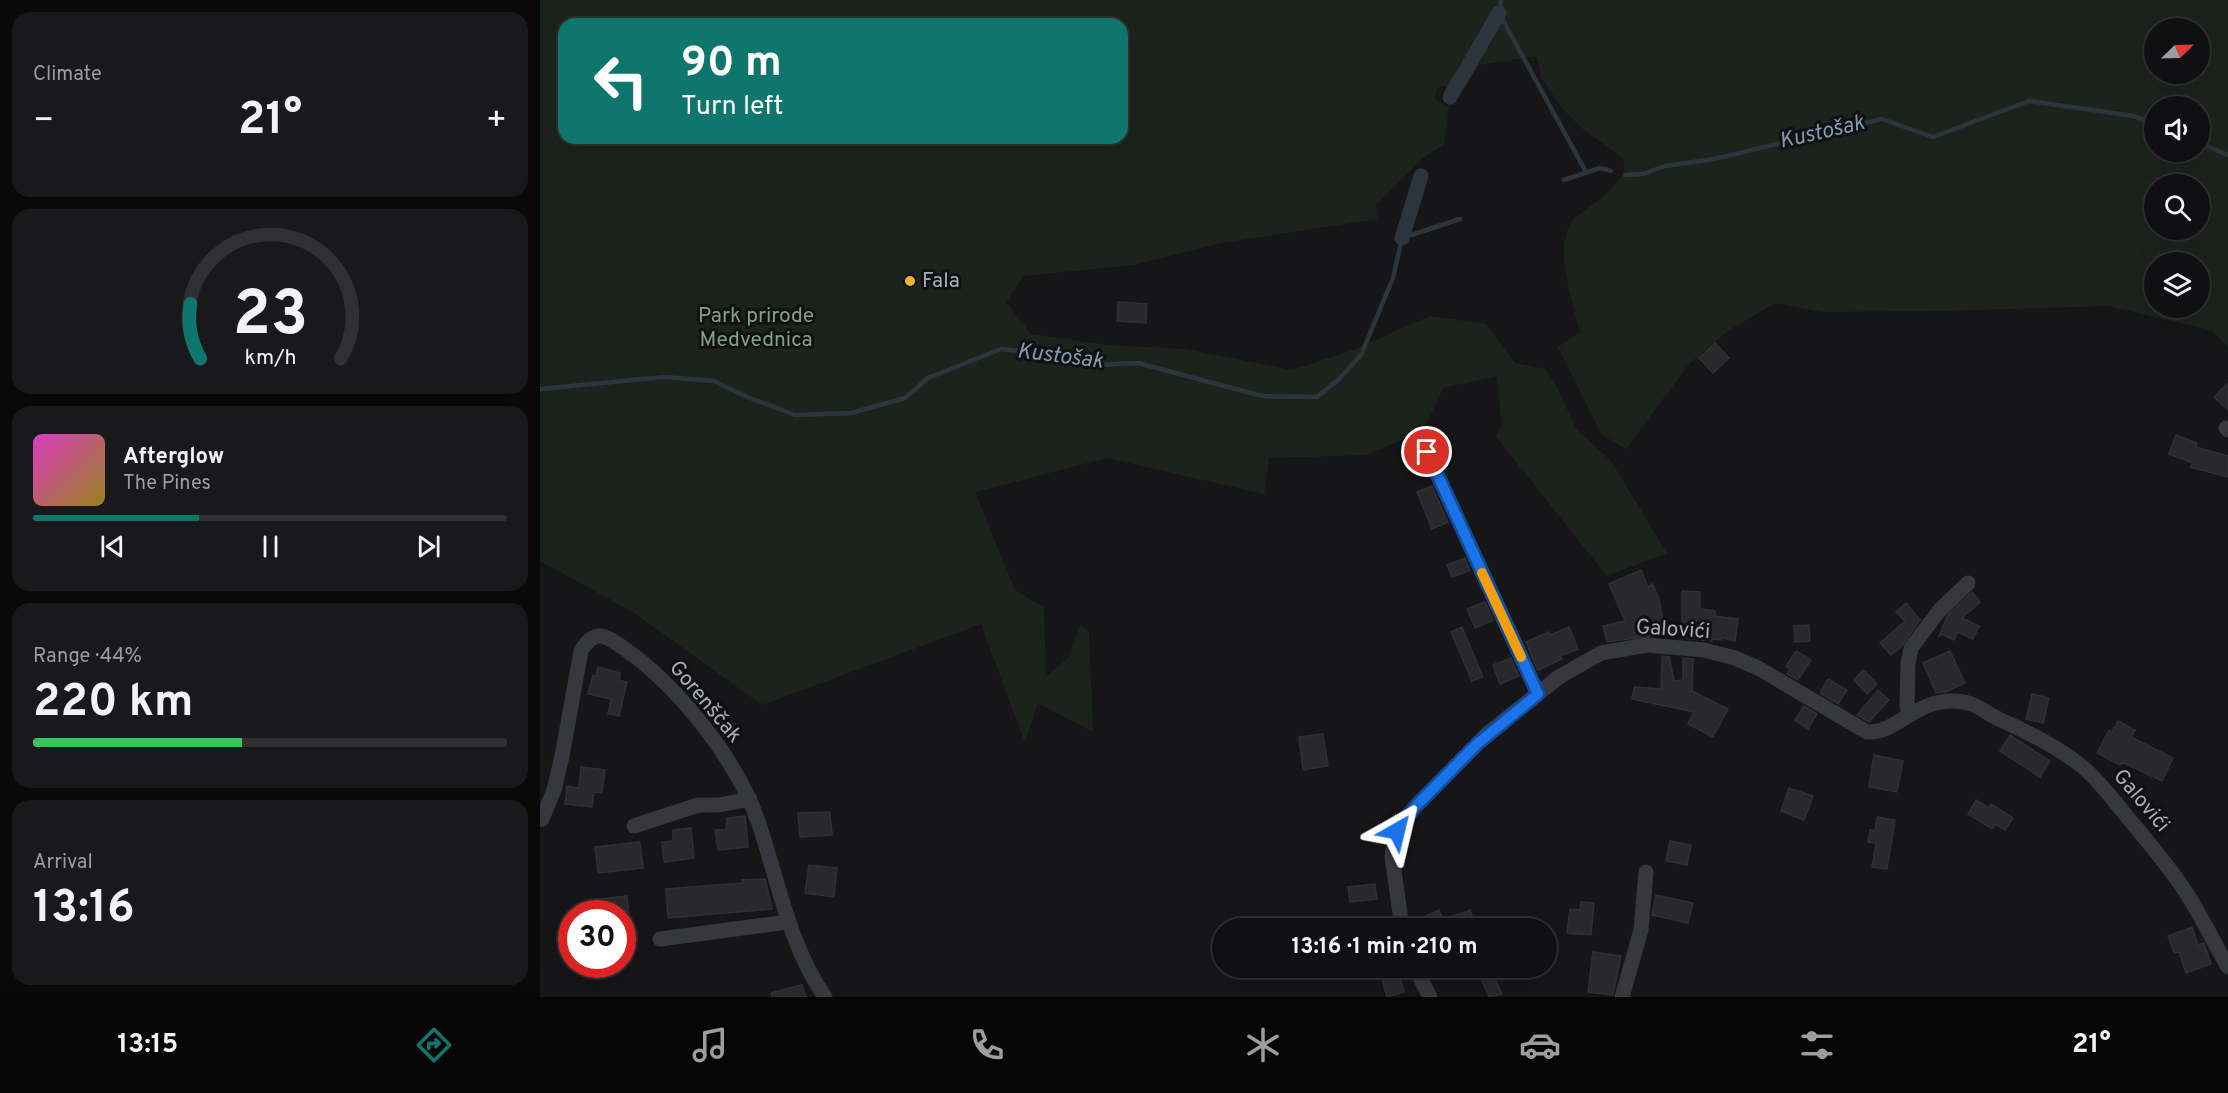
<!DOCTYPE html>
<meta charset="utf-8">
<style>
body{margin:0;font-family:Overpass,sans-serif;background:#19191b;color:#f1f3f6;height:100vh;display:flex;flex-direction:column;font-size:22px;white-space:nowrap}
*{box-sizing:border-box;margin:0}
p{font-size:20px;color:#9c9d9f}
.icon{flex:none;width:33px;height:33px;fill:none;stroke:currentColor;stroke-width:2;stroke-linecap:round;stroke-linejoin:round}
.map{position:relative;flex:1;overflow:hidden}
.sheet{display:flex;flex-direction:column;gap:12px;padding:12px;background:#09090a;width:540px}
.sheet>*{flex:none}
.guide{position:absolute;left:18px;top:18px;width:570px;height:126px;border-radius:18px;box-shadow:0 6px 24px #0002,0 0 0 2px #303032;background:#0f766e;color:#fff;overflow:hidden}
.needle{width:39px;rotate:67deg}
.controls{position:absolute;left:1604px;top:18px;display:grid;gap:12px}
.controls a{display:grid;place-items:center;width:66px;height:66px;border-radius:50%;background:#101012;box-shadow:0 6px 24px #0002,0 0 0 2px #303032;font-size:30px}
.speed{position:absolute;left:18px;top:900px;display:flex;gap:12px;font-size:30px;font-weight:700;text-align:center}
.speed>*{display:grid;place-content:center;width:78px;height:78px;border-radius:50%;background:#101012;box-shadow:0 6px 24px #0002,0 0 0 2px #303032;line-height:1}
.speed .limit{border:9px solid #d22;background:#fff;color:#111}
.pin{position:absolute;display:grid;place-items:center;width:51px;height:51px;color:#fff;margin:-26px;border:3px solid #fff;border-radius:50%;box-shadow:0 2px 6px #0007}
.me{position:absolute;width:66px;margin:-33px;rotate:37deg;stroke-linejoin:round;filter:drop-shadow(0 0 4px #0008)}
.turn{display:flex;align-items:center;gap:21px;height:126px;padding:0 24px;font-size:27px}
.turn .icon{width:78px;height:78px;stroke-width:2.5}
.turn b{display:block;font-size:42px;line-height:51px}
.big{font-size:45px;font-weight:700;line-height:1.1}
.sheet .tile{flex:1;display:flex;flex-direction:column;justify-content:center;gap:9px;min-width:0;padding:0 21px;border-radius:18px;background:#19191b}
.sheet .dial{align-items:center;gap:0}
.dial svg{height:156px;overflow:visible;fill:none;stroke:#303032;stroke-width:7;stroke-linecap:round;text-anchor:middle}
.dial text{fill:#f1f3f6;stroke:none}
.song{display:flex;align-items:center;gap:18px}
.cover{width:72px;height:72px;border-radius:9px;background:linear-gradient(135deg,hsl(310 70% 55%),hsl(50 70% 35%))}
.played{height:6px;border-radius:3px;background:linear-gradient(90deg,#0f766e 35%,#303032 35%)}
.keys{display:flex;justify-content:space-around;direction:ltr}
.heat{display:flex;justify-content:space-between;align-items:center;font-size:33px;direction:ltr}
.charge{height:9px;border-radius:4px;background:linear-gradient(90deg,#34c759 44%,#303032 0)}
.trip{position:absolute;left:672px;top:918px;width:345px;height:60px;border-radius:30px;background:#101012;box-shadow:0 6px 24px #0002,0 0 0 2px #303032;font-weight:700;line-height:60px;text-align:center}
.menu{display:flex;height:96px;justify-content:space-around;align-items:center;background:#060607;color:#9c9d9f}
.menu .icon{width:42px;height:42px}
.menu .active{color:#0f766e}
.menu b{font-size:27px;color:#f1f3f6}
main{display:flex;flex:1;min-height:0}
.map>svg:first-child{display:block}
.green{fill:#1c231d;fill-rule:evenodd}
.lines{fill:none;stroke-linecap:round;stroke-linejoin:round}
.stream{stroke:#2c353c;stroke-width:4.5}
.canal{stroke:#2c353c;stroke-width:15}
.building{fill:#29292c;stroke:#303034;stroke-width:1.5}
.street{stroke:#37383d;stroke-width:15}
.route-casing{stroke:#114b97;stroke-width:15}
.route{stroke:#1a73e8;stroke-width:10}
.slow{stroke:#f59e0b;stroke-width:10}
.poi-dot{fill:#f2b134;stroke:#111113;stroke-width:2}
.labels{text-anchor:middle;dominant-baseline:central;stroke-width:6;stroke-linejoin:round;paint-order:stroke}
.poi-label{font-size:21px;fill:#a8adb8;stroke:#111113;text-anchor:start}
.park-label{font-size:21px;fill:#7fa381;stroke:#111113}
.street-label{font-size:21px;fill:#a8adb8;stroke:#111113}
.water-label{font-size:22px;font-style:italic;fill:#7f9bb3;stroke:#111113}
</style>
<main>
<section class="sheet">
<div class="tile"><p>Climate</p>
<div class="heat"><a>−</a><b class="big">21°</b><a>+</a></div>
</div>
<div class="tile dial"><svg viewBox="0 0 100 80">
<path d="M14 69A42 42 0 1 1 86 69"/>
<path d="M14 69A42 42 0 0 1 9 41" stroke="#0f766e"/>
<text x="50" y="56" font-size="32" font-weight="700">23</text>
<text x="50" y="72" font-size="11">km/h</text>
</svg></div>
<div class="tile">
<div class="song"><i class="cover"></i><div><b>Afterglow</b><p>The Pines</p></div></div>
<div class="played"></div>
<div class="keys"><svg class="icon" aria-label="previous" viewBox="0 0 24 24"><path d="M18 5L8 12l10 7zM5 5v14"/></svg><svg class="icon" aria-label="pause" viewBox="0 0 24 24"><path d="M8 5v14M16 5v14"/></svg><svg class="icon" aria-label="next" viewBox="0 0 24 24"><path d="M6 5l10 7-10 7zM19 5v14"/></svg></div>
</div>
<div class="tile"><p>Range · 44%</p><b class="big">220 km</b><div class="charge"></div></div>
<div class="tile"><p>Arrival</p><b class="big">13:16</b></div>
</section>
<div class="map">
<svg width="1688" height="997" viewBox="0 0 1688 997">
<rect width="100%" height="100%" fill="#161618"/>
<!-- green -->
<path class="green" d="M0 0H1688V347L1671 330 1568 306 1399 311 1282 312 1235 303 1188 331 1149 364 1086 449 1061 434 1018 347 1040 332C1033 303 1012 244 1034 219 1044 209 1057 203 1067 193 1073 187 1079 179 1085 172L1083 158 1044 130 1021 107 1001 77 997 56 939 65 927 84 897 88 895 99 909 107 904 144 882 159 836 205 837 219 681 243 594 265 484 276 466 302 491 334 567 345 645 349 752 370 813 350 890 316 946 324 975 363 1005 369 1018 389 1036 429 1071 461 1127 553 1067 576 956 437 962 425 957 376 903 388 883 431 826 455 729 458 724 494 567 458 435 492 475 590 504 608 506 677 528 658 541 625 549 632 553 732 498 703 485 743 441 624 222 705 93 612 0 561ZM24 24H582V138H24ZM1614 28H1659V74H1614ZM1614 106H1659V152H1614ZM1614 184H1659V230H1614ZM1614 262H1659V308H1614Z"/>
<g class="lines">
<!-- stream -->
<path class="stream" d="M961 0 959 13 1046 172
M1659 143 1688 155
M1085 175 1103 174 1125 166 1174 159 1342 119 1393 137 1489 101 1594 116 1614 124
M1024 180 1060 168 1071 171
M0 389 124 377 174 381 205 396 255 415 311 413 365 398 388 378 461 349 498 353 531 362 555 365 598 363 722 396 777 397 799 379 821 355 853 278 862 238 920 219"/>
<!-- canal -->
<path class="canal" d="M910 97 959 13
M862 238 881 176"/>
</g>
<!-- building -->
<path class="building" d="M578 302 607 304 606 323 577 321Z
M1175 343 1189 358 1173 373 1159 358Z
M1688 383V410L1674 397Z
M1636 435 1657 443 1656 447 1688 456V477L1650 467 1653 463 1629 454Z
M892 486 908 522 892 529 877 492Z
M925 558 930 570 912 577 907 565Z
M1101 570 1108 587 1112 584 1119 598 1125 634 1067 642 1063 626 1085 621 1069 584Z
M1142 591 1160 592V609L1175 611V616L1198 619 1195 641 1183 638 1182 640 1172 639V641L1142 638Z
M1432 592 1440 602 1422 618 1439 626 1433 639 1418 632 1414 640 1402 634 1399 636 1408 615Z
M945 602 953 620 935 628 927 609Z
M1366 603 1380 620 1362 646 1351 655 1340 643 1365 621 1356 612Z
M1269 625 1270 641 1255 642 1254 626Z
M922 627 943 677 932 681 911 632Z
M1029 627 1038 649 1020 656 1022 659 999 670 997 669 986 642 1009 632 1010 635Z
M1256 651 1271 660 1258 680 1247 674 1250 669 1246 666Z
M1410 651 1425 683 1406 692 1396 693 1383 663Z
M1122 656 1129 657 1134 681 1143 680V658L1153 659 1152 691 1188 709 1173 737 1148 724 1154 712 1092 699 1094 687 1121 689Z
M971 658 979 676 960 684 953 665Z
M58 667 80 673 79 680 87 682 79 716 68 714 71 699 48 694 53 675 56 676Z
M1323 670 1337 684 1327 694 1314 680Z
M1288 679 1307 690 1298 704 1280 693Z
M1338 690 1349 700 1329 722 1317 715Z
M1492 694 1509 698 1503 723 1486 719Z
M1264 706 1277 714 1268 729 1255 720Z
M1578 721 1595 730 1591 737 1633 758 1622 781 1582 762 1580 765 1557 753 1569 730 1572 732Z
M783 734 788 766 763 770 759 737Z
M1470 735 1510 761 1500 777 1460 751Z
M1334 755 1363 761 1357 792 1329 787Z
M41 767 65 770 62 793 54 792 52 807 25 804 27 786 39 788Z
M1249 788 1273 796 1264 820 1241 811Z
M1436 800 1449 808 1451 804 1473 818 1465 830 1455 824 1452 829 1428 814Z
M290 812 292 835 260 837 258 813Z
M205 816 208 847 178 850 175 830H186L187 818Z
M1337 817 1355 820 1347 869 1332 867 1336 843 1328 842 1330 830 1335 831Z
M151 828 154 858 124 862 122 842 133 841V830Z
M1130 841 1151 845 1147 865 1126 861Z
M100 842 103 868 58 873 55 847Z
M269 865 297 868 294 897 265 893Z
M225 879 232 909 128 918 126 889 202 883V880Z
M835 884 837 899 810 902 808 887Z
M1116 895 1153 903 1148 923 1112 915Z
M87 896 89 914H69L68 910 60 911 59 899Z
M1041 902 1054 903 1051 935 1027 933 1030 909 1040 910Z
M899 910 903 920 930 910 937 928H885L890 926 886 916Z
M1652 927 1658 945 1664 943 1671 964 1646 973 1639 952 1634 953 1628 936Z
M1053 952 1081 956 1073 995 1048 992Z
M839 968H857L864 992 847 997Z
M937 968H950L962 994 949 997Z
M262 985 266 997H232L231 993Z"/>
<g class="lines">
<!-- street -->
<path class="street" d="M1686 428 1688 430
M887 452 998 694
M1369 714 1367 705 1368 664 1371 648 1399 611 1428 583
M2 819 14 790 22 756 41 651C55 627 67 636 85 649 139 687 198 761 219 824 238 881 250 947 285 997
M94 826 158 805H179L210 799
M862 928 852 856 854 839 861 824 874 808 948 733 1019 677 1061 653 1107 645 1164 650 1195 658 1218 668 1327 732C1356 734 1376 699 1415 701 1437 702 1443 712 1461 720 1490 733 1520 748 1544 768 1561 783 1575 802 1589 819 1608 842 1627 864 1643 888 1660 913 1673 941 1688 967
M120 939 248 922
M875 968 890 997
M1082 997 1101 930 1106 872"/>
</g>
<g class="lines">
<defs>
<path id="route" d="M857 831 874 808 937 744 998 694 887 452"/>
</defs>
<!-- route casing -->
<use href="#route" class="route-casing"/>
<!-- route -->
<use href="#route" class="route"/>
<!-- slow -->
<path class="slow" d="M942 573 981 657"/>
</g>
<!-- markers -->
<circle class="poi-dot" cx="370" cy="281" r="6"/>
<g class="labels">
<!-- poi labels -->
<g class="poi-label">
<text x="382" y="281">Fala</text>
</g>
<!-- park labels -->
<g class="park-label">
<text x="216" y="316">Park prirode<tspan x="216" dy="24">Medvednica</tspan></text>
</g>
<!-- street labels -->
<g class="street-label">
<text transform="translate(1133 630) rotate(4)">Galovići</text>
<text transform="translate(165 702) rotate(50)">Gorenščak</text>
<text transform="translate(1601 801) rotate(50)">Galovići</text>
</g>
<!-- water labels -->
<g class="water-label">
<text transform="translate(1282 133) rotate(-13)">Kustošak</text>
<text transform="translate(520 357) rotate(7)">Kustošak</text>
</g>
</g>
</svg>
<div class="controls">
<a><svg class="needle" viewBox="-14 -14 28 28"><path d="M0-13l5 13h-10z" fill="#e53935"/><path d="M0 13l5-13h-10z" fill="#9c9d9f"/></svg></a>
<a><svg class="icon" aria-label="sound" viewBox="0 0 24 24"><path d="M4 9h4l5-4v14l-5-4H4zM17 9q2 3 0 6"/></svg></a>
<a><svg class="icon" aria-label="search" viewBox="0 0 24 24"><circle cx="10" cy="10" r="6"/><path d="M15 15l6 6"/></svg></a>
<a><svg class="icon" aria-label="layers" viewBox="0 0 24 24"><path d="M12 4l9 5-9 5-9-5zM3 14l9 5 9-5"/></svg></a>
</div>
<div class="speed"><div class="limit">30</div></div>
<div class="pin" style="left:887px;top:452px;background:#d93025"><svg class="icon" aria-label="arrive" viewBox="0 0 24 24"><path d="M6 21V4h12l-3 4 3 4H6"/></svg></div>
<svg class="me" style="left:857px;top:831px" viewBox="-20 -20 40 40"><path d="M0-17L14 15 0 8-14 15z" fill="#1a73e8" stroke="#fff" stroke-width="4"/></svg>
<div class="trip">13:16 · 1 min · 210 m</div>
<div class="guide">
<div class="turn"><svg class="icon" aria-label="left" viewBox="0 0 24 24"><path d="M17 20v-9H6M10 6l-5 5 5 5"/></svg><div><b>90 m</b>Turn left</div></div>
</div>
</div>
</main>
<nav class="menu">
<b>13:15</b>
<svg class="icon active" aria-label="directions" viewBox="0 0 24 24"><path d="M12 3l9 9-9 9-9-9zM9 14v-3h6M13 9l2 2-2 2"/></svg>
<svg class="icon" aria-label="music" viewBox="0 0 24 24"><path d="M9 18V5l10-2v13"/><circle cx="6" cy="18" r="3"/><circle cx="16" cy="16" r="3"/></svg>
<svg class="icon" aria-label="phone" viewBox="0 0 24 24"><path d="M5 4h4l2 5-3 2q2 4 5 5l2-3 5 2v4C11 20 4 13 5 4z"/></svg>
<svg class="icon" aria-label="climate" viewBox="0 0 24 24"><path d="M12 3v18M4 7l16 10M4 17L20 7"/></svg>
<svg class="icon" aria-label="car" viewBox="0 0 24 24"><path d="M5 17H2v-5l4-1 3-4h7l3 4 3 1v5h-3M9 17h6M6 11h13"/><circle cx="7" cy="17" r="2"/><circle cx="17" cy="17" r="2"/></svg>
<svg class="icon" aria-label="filters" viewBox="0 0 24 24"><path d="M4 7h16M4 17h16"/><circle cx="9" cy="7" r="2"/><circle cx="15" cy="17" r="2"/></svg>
<b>21°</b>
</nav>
